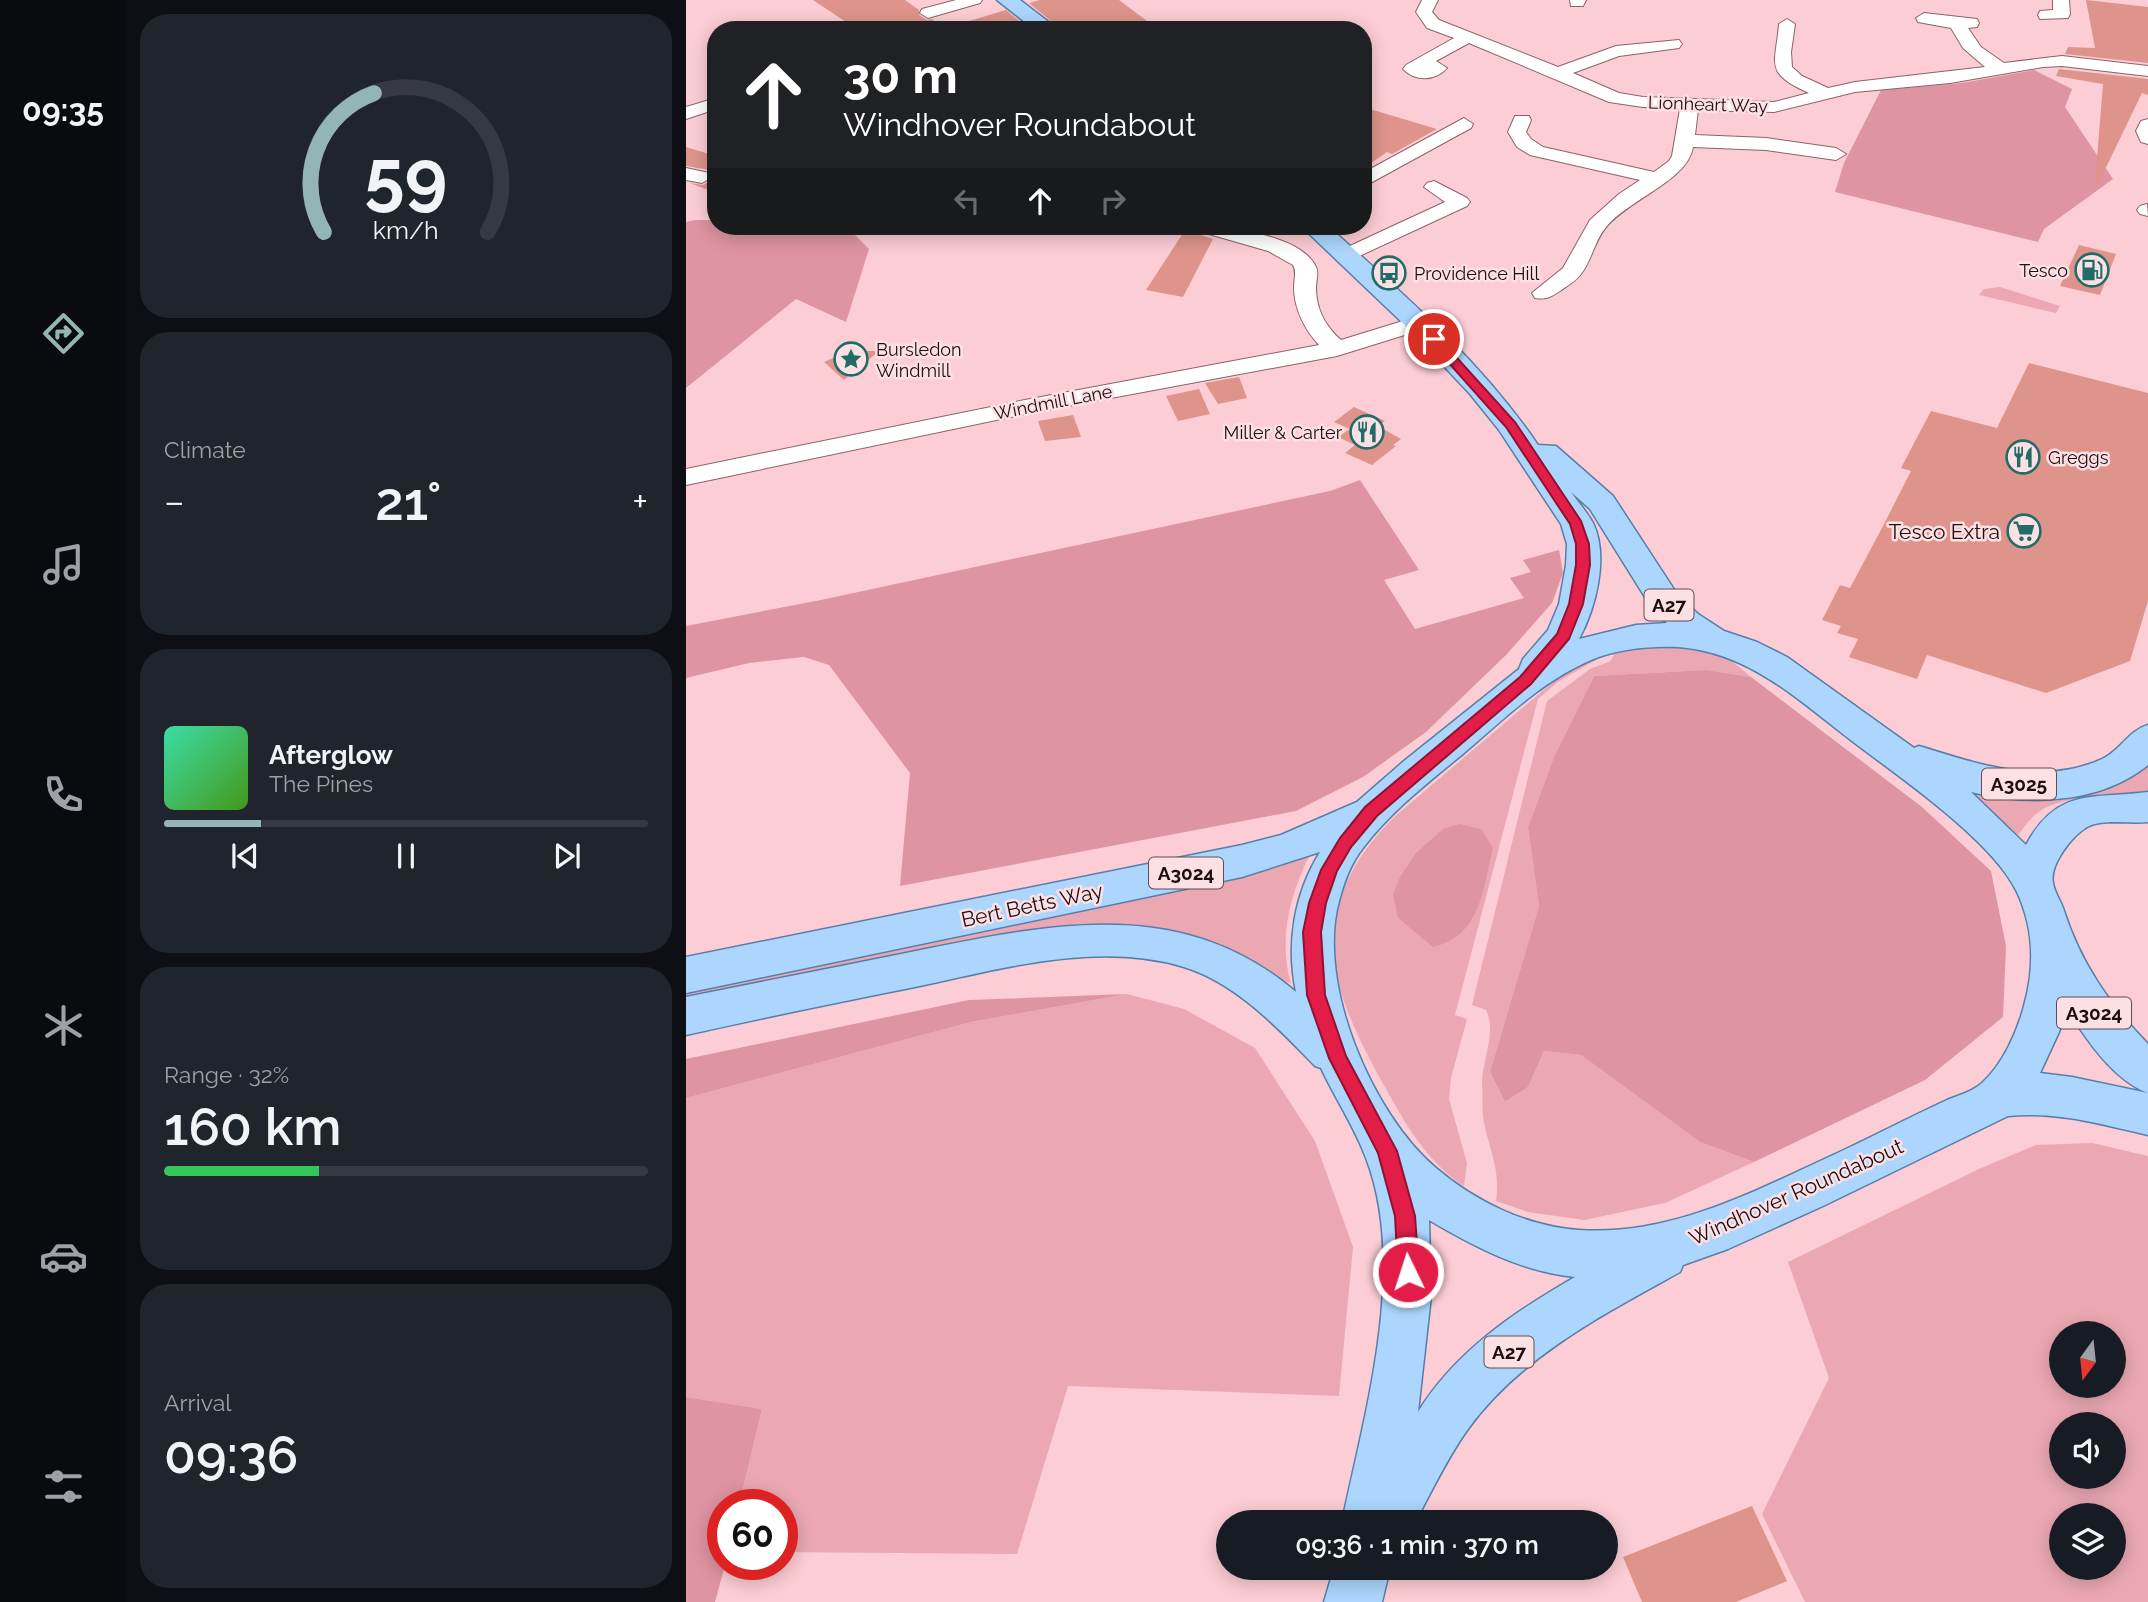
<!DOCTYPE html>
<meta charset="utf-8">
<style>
body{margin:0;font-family:Raleway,sans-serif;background:#20242c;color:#f1f3f6;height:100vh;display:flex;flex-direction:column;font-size:26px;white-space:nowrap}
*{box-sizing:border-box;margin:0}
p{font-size:23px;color:#9ea1a6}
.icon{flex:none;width:38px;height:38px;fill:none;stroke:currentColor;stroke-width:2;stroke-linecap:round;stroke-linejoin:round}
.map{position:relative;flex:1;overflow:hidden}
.drawer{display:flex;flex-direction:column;gap:14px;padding:14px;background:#0d0f14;width:560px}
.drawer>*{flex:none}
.hud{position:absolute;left:21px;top:21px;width:665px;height:214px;border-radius:28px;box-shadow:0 4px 18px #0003;background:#202124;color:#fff;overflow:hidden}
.needle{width:46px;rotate:195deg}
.fabs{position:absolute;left:1363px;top:1321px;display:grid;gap:14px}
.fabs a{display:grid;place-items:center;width:77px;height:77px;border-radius:50%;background:#171b24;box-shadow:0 4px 18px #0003;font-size:35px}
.speed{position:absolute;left:21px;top:1489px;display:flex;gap:14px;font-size:35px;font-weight:700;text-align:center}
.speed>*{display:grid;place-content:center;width:91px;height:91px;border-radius:50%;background:#171b24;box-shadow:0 4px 18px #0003;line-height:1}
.speed .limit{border:10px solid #d22;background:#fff;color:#111}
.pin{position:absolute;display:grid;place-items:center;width:60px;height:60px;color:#fff;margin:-30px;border:4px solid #fff;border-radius:50%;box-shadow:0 2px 7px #0007}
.me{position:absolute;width:77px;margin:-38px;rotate:356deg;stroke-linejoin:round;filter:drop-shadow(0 0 5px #0008)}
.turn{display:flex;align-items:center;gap:24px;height:147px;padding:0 21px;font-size:32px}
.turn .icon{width:91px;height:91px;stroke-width:2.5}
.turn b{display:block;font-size:49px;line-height:60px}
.lanes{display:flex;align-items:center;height:66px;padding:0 21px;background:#0003;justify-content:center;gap:35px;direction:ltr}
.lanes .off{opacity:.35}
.big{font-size:52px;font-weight:600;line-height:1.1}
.drawer .widget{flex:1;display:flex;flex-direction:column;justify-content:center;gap:10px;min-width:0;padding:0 24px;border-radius:28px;background:#20242c}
.drawer .dial{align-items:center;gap:0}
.dial svg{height:182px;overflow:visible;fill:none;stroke:#363941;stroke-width:7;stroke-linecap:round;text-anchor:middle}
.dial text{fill:#f1f3f6;stroke:none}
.song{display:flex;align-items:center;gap:21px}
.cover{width:84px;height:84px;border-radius:10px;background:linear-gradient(135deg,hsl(160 70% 55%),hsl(100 70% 35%))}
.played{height:7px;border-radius:4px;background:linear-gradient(90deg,#93b6b5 20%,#363941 20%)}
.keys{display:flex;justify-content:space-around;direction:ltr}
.heat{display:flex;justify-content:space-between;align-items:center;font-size:38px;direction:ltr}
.charge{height:10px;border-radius:5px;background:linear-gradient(90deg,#34c759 32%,#363941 0)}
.trip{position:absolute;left:530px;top:1510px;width:402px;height:70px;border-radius:35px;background:#171b24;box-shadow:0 4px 18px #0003;font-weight:600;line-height:70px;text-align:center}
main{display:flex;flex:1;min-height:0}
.menu{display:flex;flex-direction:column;width:126px;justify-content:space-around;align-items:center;background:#090b0e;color:#9ea1a6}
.menu .icon{width:49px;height:49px}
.menu .selected{color:#93b6b5}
.menu b{font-size:32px;color:#f1f3f6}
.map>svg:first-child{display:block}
.green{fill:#eba8b3;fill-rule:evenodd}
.forest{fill:#df94a1}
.building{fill:#de948a}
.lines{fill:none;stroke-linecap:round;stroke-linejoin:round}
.street-casing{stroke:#8b6269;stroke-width:2}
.primary-casing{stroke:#577ea9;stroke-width:3}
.street{fill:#fff;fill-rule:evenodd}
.primary{fill:#acd6fd;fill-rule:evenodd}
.route{fill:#e11d48;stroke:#92132f;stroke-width:2}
.labels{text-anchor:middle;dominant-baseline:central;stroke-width:5;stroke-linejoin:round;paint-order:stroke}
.far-street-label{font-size:18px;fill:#1e0e11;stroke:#fde0e4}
.far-poi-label{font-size:18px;fill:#1e0e11;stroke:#fde0e4;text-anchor:start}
.shield{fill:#fde0e4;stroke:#614d50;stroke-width:2}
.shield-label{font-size:19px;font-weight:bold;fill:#1e0e11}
.poi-label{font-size:21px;fill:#1e0e11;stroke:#fde0e4;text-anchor:end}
.street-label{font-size:21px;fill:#1e0e11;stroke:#fde0e4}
</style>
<main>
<nav class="menu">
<b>09:35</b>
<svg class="icon selected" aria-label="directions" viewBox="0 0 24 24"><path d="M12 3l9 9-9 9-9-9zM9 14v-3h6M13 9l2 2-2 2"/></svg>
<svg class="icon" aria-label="music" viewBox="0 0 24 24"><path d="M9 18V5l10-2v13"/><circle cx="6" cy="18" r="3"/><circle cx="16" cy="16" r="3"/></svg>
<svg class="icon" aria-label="phone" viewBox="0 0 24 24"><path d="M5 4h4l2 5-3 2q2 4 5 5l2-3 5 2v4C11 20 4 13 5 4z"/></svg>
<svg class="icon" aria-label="climate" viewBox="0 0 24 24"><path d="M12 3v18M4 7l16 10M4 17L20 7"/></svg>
<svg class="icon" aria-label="car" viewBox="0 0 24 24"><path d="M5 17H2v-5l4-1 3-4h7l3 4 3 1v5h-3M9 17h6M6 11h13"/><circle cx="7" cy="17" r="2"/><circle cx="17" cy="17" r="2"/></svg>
<svg class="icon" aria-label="filters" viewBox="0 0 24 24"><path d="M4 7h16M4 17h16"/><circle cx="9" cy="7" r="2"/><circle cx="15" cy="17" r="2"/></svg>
</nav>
<section class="drawer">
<div class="widget dial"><svg viewBox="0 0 100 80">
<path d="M14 69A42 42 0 1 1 86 69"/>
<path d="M14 69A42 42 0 0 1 36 8" stroke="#93b6b5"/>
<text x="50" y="56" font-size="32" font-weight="700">59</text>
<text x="50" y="72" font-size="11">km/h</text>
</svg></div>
<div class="widget"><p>Climate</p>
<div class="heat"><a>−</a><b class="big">21°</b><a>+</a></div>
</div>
<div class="widget">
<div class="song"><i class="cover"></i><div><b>Afterglow</b><p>The Pines</p></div></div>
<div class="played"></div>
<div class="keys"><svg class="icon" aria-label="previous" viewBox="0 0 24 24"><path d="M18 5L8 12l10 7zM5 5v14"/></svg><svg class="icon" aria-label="pause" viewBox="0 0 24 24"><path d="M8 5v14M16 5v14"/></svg><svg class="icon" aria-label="next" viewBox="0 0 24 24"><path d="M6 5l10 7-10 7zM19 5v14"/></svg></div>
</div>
<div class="widget"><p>Range · 32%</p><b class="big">160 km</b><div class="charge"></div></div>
<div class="widget"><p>Arrival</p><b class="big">09:36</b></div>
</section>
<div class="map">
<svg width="1462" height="1602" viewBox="0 0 1462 1602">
<rect width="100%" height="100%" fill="#fccdd4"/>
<!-- green -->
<path class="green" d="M1314 287 1374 306 1370 313 1293 295 1298 289Z
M994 646 1039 655 1065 677 1020 670 908 676 868 757 842 827 853 906 804 1072 819 1102 842 1087 858 1051 895 1055 1014 1142 1068 1162 979 1203 898 1220 842 1212 810 1201C815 1168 802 1148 797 1117 796 1106 797 1095 796 1084 796 1060 811 1032 800 1010L786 1005 861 701 904 669 925 661 929 652 952 647Z
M910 656V660L873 681 852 699 769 1015 781 1019 765 1078 763 1099 781 1163 778 1186C741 1162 720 1125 699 1087 641 984 616 911 708 817L872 678Z
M1462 757V793C1430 796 1389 794 1359 808 1347 814 1340 825 1332 835L1285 796 1293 792Z
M624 854C604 895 592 938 605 984 519 935 462 918 363 927L0 997V988Z
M441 994 498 1009 569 1048 629 1141 667 1247 653 1396 382 1386 331 1554 96 1552V1505H53L76 1409 0 1397V1098L285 1022Z
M1406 1143 1462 1156V1602H1119L1076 1514 1143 1378 1102 1262 1293 1169 1350 1145ZM1376 1334H1428V1386H1376ZM1428 1424V1477H1376V1424ZM1376 1516H1428V1568H1376Z"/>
<!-- forest -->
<path class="forest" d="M1348 70 1386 89 1379 107 1427 179 1358 229 1352 242 1149 192 1158 163 1195 90 1276 83Z
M9 220H30V226H125L169 235 183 249 160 322 110 299 0 388V222Z
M674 480 733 570 698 580 729 629 838 598 824 578 845 572 837 560 873 550 877 573 866 603 820 655 740 732 677 777 610 811 214 886 224 773 143 665 118 657 63 663 0 678V626L135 600 644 491Z
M1020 670 1065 677 1236 807 1305 871 1320 946 1317 1017 1239 1080 1068 1162 1014 1142 895 1055 858 1051 842 1087 819 1102 804 1072 853 906 842 827 868 757 908 676Z
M773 824 795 829 807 848C797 889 795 936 747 947L712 918 707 894 714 877 730 853 757 829Z
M441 994 285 1022 0 1098V1059L283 1000Z
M0 1397 76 1409 53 1505H37L39 1565 29 1602H0Z"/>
<!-- building -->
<path class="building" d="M127 0H219L233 10V15L241 20 246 19 261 30H172Z
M354 0H433L473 30H424L411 23 376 30 343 3Z
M1400 0 1462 7V63L1379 54 1382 47 1409 48Z
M320 10 344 30H274L273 24Z
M1373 69 1462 79V95L1456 93 1412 184 1409 183 1417 84 1370 76Z
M677 107 751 129 706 154 701 152 677 169Z
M0 147 30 156V193L4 183 17 185 29 178 24 170 0 166Z
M499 230 527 239 497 297 460 290Z
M1393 245 1430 254 1414 295 1374 286Z
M164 351H193L158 380 138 362Z
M1343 363 1462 393V601L1444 661 1360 693 1241 655 1231 679 1163 657 1172 639 1151 633 1155 626 1136 620 1154 585 1164 588 1196 528 1225 471 1215 468 1245 411 1311 428Z
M553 377 561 398 532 404 519 383Z
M513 389 524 414 492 421 480 396Z
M668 407 699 421 692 426 715 439 707 445 710 446 686 465 659 453 669 445 652 437 664 429 648 422Z
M387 415 395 437 359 441 352 421Z
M1066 1506 1101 1581 1050 1602H956L937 1557Z"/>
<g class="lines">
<defs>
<path id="street" d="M270 0H296L294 3 242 18 234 13 236 9Z
M736 0H752L746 12 753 20 872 67 930 46 993 40 996 44 993 48 933 56 887 73 933 93 957 97 1088 102 1123 93C1077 73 1090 64 1093 24L1101 19 1109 24 1105 52 1106 67 1116 76 1142 88 1169 82 1299 67 1277 48 1265 28 1232 22 1230 18 1238 13 1291 19 1293 23 1291 27 1282 28 1295 47 1318 63 1376 56 1462 66V76L1376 66 1357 67 1264 83 1169 92 1088 112 1012 110 1009 135 1080 138 1150 148 1160 154 1150 160 1080 150 1007 147C1002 180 944 199 921 226 909 239 906 260 895 274 890 281 881 286 874 291 865 297 860 300 849 298L846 293 877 268 904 220 933 194 954 180 844 155 831 147 822 132 829 116H843L845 120 840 132 845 139 857 147 968 172 983 161 986 156 994 109 957 107 923 102 783 43 750 61 761 68C749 81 730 82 717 69L720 65 768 38 741 28 730 12Z
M884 0H900L897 6H885Z
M1367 0H1383L1384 14 1382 18 1354 19 1352 15 1354 11 1367 10Z
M575 23 581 24 582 30H563Z
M30 98V109L0 119V107Z
M778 118 787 124 785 128 677 187V173Z
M1462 119V144L1455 142 1450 131 1455 121Z
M0 168 23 173 26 177 16 183 0 180Z
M748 181 781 198 784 202 781 206 667 259H653L649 255 653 251 759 202 738 187 741 183Z
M1461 204 1462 216 1454 214 1451 210 1454 206Z
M506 226C537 226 615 234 630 267 633 273 630 281 630 288 630 309 640 327 655 340L733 316 741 318 744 323 741 328 651 356 339 414 0 485V469L339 400 633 345C619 330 608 309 608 287 608 279 611 272 607 265L582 251 509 230Z"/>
<path id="primary" d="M311 0H334L373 30H349Z
M615 226H642C717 294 794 360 852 445L870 446 927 496 991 594 1012 614 1038 631 1071 642 1101 657 1228 748 1233 746C1292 764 1355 787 1416 759 1435 750 1443 730 1462 725V765C1414 804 1343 806 1285 792L1340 845C1371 787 1407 799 1462 792V822C1443 824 1420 819 1403 826 1387 834 1363 865 1367 883 1368 891 1374 900 1377 908 1394 962 1423 1004 1462 1044V1093C1427 1080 1400 1039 1381 1009L1373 1032 1354 1073 1386 1077 1462 1093V1135C1415 1124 1370 1111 1322 1116L1137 1206 1042 1249 997 1265 994 1272C918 1314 834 1357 782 1429 761 1458 746 1491 729 1522H656C679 1412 722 1267 680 1158 669 1128 649 1098 635 1068L629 1066C592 1028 550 983 498 967 411 940 311 970 224 988 150 1003 75 1018 0 1035V997C75 982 150 967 225 952 361 925 494 893 610 992 600 944 608 894 634 852L556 877 0 993V957L556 845 595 835 671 802 718 761 833 669 837 659 862 630 873 604 880 565 881 544 875 524 813 430 784 394 723 329ZM885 492 904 509 967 610 981 623 950 625 893 639C910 608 923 556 907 523 901 512 892 502 885 492ZM992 647C1069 653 1119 707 1178 750 1222 783 1306 842 1330 890 1348 927 1349 967 1338 1006 1331 1032 1317 1064 1296 1083 1286 1092 1273 1095 1261 1100 1222 1118 1184 1138 1145 1156 1065 1193 983 1236 893 1230 840 1226 790 1202 750 1168 687 1115 630 984 653 901 658 882 665 863 677 848 705 811 743 782 778 753 818 719 856 681 905 660 932 649 963 646 992 647ZM743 1220C787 1246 836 1272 889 1277 828 1312 769 1352 732 1412L745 1296Z
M648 1568H704L696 1602H638Z"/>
</defs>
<!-- street casing -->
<use href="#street" class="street-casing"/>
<!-- primary casing -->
<use href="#primary" class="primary-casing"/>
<!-- street -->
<use href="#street" class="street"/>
<!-- primary -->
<use href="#primary" class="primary"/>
</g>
<!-- route -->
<path class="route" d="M748 336 752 337 829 422 895 521 903 544 904 565 897 604 883 639 845 684 691 816 665 847 651 871 640 903 635 932 639 995 660 1056 711 1151 729 1216 733 1272 730 1279 722 1282 715 1279 712 1272 709 1216 692 1153 643 1058 621 995 617 932 623 903 635 870 654 838 679 807 834 677 871 634 883 604 890 565V544L884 524 820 427 744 342 742 339Z"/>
<!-- icons -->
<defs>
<symbol id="fuel-ring" viewBox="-11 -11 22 22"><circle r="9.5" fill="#fde0e4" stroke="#216c66" stroke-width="1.5"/><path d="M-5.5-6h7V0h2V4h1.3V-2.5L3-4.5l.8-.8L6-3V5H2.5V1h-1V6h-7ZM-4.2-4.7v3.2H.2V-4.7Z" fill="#216c66"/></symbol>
<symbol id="bus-ring" viewBox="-11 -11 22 22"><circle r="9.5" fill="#fde0e4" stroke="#216c66" stroke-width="1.5"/><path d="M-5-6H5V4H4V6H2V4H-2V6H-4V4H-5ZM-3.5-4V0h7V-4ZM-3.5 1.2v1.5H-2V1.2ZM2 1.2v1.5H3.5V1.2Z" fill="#216c66"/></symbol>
<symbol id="sight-ring" viewBox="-11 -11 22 22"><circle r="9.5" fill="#fde0e4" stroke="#216c66" stroke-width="1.5"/><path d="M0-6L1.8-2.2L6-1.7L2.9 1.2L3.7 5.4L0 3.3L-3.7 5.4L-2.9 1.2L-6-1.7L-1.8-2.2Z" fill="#216c66"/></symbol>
<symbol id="restaurant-ring" viewBox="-11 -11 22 22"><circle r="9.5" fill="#fde0e4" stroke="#216c66" stroke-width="1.5"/><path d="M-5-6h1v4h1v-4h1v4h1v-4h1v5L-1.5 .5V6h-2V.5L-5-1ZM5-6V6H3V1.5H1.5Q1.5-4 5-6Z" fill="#216c66"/></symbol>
<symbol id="supermarket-ring" viewBox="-11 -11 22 22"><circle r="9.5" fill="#fde0e4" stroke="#216c66" stroke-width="1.5"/><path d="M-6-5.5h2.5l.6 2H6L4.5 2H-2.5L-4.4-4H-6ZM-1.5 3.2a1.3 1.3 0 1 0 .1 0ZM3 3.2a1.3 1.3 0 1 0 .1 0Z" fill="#216c66"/></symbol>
</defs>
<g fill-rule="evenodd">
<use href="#fuel-ring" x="1387" y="251" width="38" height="38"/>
<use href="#bus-ring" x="684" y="254" width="38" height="38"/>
<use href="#sight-ring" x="146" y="340" width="38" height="38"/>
<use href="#restaurant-ring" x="662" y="413" width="38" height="38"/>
<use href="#restaurant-ring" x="1318" y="438" width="38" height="38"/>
<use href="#supermarket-ring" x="1319" y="512" width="38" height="38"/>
</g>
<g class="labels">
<!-- far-street labels -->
<g class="far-street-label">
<text transform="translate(1022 104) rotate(2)">Lionheart Way</text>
<text transform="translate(367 402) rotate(-11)">Windmill Lane</text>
</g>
<!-- far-poi labels -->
<g class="far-poi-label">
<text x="1382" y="270" text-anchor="end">Tesco</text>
<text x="728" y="273">Providence Hill</text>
<text x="190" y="349">Bursledon<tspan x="190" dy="21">Windmill</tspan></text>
<text x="656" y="432" text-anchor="end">Miller &amp; Carter</text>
<text x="1362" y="457">Greggs</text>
</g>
<!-- shield labels -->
<g class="shield">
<rect x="958.5" y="589.5" width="49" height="31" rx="5"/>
<rect x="1296" y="768.5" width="74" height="31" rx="5"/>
<rect x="463" y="857.5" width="74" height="31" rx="5"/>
<rect x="1371" y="997.5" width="74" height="31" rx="5"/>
<rect x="798.5" y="1336.5" width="49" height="31" rx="5"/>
</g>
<g class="shield-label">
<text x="983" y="605">A27</text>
<text x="1333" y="784">A3025</text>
<text x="500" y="873">A3024</text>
<text x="1408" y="1013">A3024</text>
<text x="823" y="1352">A27</text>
</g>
<!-- poi labels -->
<g class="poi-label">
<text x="1314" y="531">Tesco Extra</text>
</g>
<!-- street labels -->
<g class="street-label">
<text transform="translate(346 905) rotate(-12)">Bert Betts Way</text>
<text transform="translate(1110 1192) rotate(-24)">Windhover Roundabout</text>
</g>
</g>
</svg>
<div class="fabs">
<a><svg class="needle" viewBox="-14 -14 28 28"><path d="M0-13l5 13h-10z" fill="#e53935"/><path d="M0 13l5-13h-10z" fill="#9ea1a6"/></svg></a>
<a><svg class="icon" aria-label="sound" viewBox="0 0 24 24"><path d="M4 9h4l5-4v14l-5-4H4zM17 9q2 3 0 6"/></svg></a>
<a><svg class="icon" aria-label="layers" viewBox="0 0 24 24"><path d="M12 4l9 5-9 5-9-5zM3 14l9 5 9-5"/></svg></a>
</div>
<div class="speed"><div class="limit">60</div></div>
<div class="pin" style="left:748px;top:339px;background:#d93025"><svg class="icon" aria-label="arrive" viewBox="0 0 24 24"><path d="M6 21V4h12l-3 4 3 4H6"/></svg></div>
<svg class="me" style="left:722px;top:1272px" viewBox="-20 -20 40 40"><circle r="17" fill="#e11d48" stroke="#fff" stroke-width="3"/><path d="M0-11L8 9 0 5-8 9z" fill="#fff"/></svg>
<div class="trip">09:36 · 1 min · 370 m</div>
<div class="hud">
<div class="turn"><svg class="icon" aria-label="ahead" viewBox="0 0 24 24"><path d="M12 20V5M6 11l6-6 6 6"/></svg><div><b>30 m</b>Windhover Roundabout</div></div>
<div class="lanes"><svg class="icon off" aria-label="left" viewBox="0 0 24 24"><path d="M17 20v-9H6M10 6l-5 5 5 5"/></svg><svg class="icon" aria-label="ahead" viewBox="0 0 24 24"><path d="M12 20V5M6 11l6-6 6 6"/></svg><svg class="icon off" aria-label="right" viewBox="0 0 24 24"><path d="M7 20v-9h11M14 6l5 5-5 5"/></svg></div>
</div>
</div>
</main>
